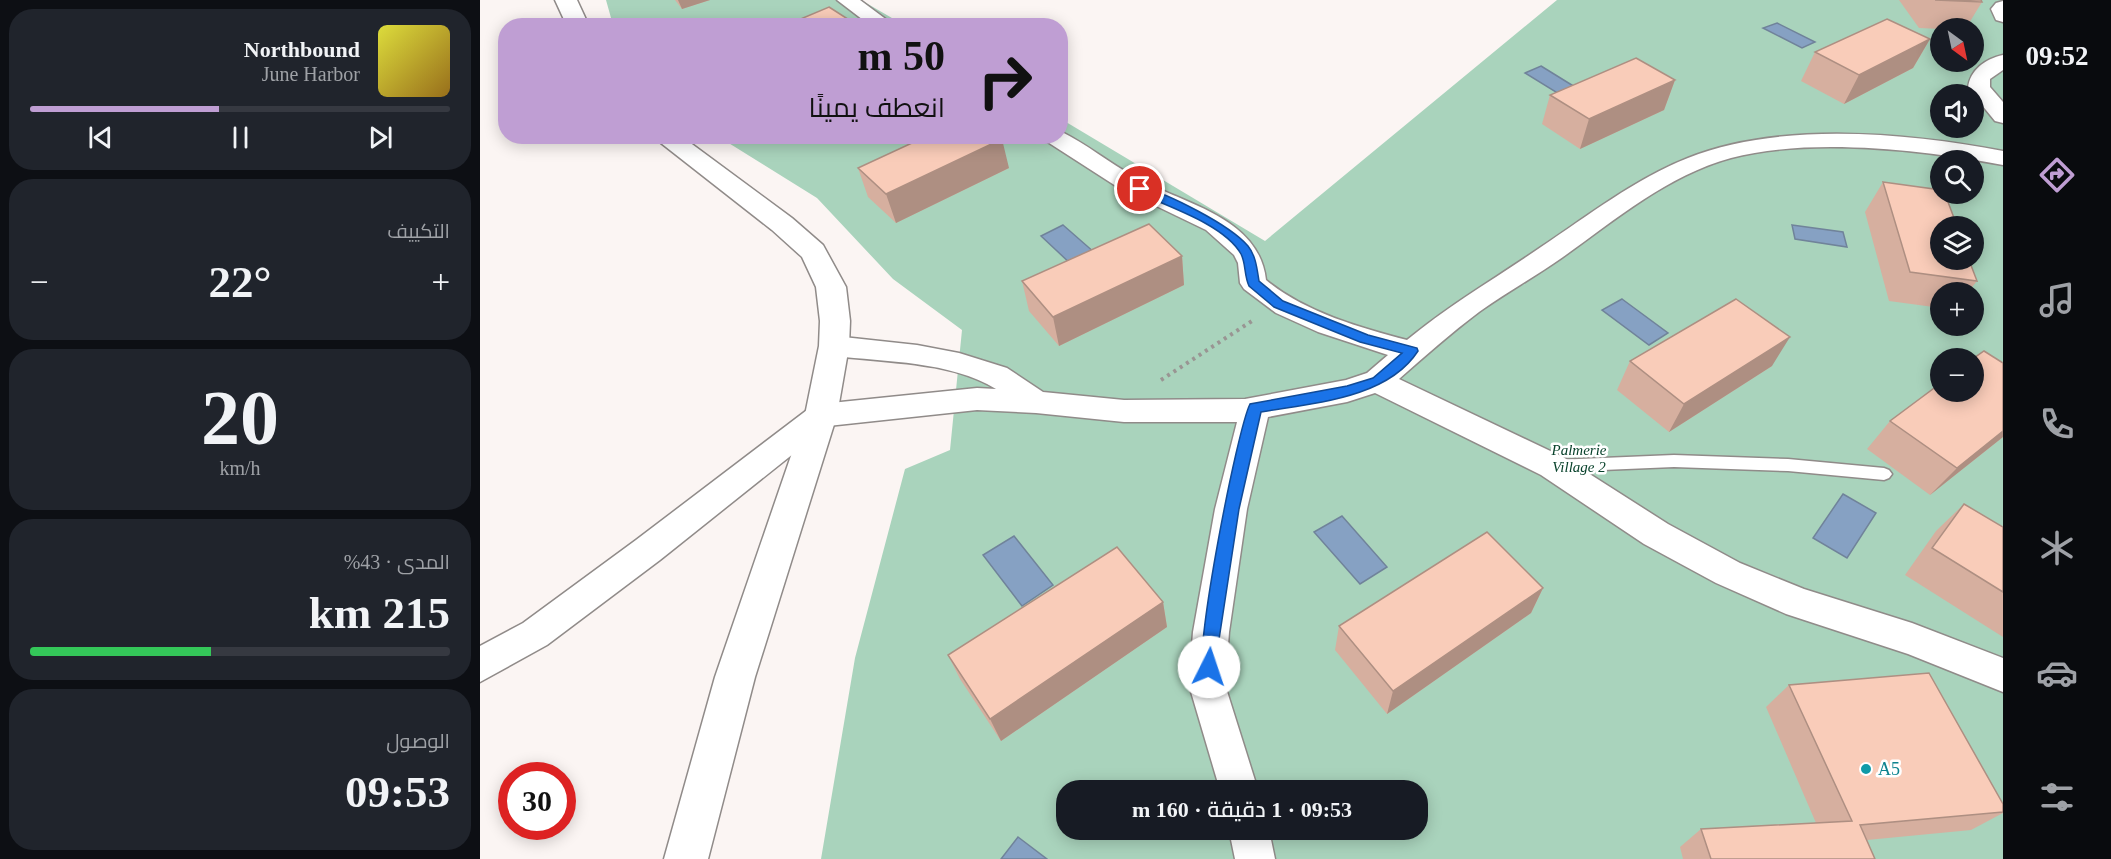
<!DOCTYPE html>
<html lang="ar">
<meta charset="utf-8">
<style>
body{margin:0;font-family:"Times New Roman",Cairo,serif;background:#20242c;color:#f1f3f6;direction:rtl;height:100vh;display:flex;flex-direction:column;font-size:22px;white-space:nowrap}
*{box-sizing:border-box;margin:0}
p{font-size:20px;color:#9ea1a6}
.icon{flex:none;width:33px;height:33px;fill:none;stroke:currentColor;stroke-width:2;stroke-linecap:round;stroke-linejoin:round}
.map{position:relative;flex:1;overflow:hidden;direction:ltr}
.details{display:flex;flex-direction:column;gap:9px;padding:9px;background:#0d0f14;width:480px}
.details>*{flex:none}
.guide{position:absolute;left:18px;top:18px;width:570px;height:126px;border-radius:24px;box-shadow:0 3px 15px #0003;direction:rtl;background:#bf9ed3;color:#111;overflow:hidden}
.needle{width:39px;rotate:147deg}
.controls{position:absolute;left:1450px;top:18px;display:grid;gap:12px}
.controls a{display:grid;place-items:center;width:54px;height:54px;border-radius:50%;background:#171b24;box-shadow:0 3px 15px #0003;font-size:30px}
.speed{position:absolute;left:18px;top:762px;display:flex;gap:12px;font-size:30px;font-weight:700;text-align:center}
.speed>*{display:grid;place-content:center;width:78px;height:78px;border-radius:50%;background:#171b24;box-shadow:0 3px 15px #0003;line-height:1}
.speed .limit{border:9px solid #d22;background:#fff;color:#111}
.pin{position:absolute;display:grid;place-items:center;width:51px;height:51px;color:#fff;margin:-26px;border:3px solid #fff;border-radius:50%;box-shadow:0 2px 6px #0007}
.me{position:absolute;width:66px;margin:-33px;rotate:4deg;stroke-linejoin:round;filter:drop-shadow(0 0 4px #0008)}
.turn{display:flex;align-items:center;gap:21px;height:126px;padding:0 24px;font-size:27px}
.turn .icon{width:78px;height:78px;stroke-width:2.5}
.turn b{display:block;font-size:42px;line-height:51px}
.big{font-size:45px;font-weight:600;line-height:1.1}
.details .card{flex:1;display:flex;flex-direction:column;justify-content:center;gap:9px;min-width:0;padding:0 21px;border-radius:24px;background:#20242c}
.details .dial{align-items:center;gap:0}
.dial b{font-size:78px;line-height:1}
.song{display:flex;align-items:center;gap:18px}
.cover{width:72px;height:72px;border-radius:9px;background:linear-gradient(135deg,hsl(60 70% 55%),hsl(40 70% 35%))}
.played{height:6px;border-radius:3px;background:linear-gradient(90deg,#bf9ed3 45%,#363941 45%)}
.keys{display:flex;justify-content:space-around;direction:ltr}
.heat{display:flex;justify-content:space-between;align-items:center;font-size:33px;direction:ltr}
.charge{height:9px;border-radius:4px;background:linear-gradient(90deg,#34c759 43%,#363941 0)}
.trip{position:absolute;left:576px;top:780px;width:372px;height:60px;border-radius:24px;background:#171b24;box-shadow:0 3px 15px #0003;font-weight:600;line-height:60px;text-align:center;direction:rtl}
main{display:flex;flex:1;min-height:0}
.tab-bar{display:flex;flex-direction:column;width:108px;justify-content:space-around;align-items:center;background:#090b0e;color:#9ea1a6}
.tab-bar .icon{width:42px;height:42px}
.tab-bar .selected{color:#bf9ed3}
.tab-bar b{font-size:27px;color:#f1f3f6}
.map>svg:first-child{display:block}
.green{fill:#a9d3bc;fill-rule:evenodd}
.water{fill:#86a1c3;stroke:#70839a;stroke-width:1.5}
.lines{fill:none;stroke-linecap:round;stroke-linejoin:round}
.service-casing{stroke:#908b89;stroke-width:3}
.minor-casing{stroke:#908b89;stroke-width:3}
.tertiary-casing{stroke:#908b89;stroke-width:3}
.path{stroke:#999593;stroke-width:4;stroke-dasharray:3 4.5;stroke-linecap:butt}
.service{fill:#fff;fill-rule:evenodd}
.minor{fill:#fff;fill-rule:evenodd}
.tertiary{fill:#fff;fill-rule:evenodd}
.wall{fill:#d6af9f}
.shaded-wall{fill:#ae8f82}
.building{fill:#f9ccb9;stroke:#ae8f82;stroke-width:1.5}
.route{fill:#1a73e8;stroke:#114b97;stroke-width:1.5}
.culture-dot{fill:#0f9aa8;stroke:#fff;stroke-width:2}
.labels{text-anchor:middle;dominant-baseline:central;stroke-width:5;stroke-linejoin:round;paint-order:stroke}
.park-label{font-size:15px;font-style:italic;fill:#08422b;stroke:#fff}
.near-culture-label{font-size:18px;fill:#0d838f;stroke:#fff;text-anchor:start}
</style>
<main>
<nav class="tab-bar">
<b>09:52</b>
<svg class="icon selected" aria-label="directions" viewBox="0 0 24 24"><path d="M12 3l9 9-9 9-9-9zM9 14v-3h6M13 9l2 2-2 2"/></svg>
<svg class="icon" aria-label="music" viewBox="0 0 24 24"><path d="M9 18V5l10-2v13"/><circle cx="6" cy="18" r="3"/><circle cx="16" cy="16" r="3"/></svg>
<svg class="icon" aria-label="phone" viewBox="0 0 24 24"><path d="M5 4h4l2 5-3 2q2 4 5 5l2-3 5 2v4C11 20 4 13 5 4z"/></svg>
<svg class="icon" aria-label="climate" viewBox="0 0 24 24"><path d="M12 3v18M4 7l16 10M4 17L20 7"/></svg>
<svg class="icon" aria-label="car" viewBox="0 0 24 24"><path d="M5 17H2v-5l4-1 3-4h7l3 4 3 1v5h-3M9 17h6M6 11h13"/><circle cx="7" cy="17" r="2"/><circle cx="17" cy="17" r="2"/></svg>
<svg class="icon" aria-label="filters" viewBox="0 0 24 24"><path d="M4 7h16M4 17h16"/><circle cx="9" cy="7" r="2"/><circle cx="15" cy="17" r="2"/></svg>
</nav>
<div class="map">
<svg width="1523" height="859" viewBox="0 0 1523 859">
<rect width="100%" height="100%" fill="#fbf5f3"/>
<!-- green -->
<path class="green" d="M126 0H381L424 25H133Z
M1077 0H1523V859H341L375 658 425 469 470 450 482 330 413 279 337 198 239 137 580 136 581 119 785 241ZM1461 28H1494V62H1461ZM1461 94H1494V128H1461ZM1461 160H1494V194H1461ZM1461 226H1494V260H1461ZM1461 292H1494V326H1461ZM1461 358H1494V392H1461ZM586 790H938V830H586Z"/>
<!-- water -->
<path class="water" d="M1297 23 1335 42 1322 48 1283 28Z
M1061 66 1095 87 1079 94 1045 73Z
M583 225 615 253 592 265 561 236Z
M1312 225 1363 232 1367 247 1315 239Z
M1142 299 1188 333 1169 345 1122 310Z
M1363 494 1396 513 1367 558 1333 538Z
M862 516 907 567 880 584 834 532Z
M534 536 573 585 542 606 503 555Z
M538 837 567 859H521Z"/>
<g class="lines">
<defs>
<path id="service" d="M1194 455 1308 459 1404 468 1409 470 1412 474 1409 478 1404 480 1308 471 1194 467 1075 472 1070 470 1067 466 1070 462 1075 460Z"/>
<path id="minor" d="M357 0H380L415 26H391Z
M1523 1V22L1516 20 1511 9 1516 3Z
M1523 55V70L1510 79V87L1523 102V123L1515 121 1488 88C1490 70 1505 59 1523 55Z
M580 131C607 144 629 163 655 177 702 204 779 216 786 280 825 312 878 327 927 340 969 305 1016 278 1061 247 1109 215 1155 179 1208 158 1300 121 1428 133 1523 151V165C1444 150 1330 137 1251 158 1188 175 1135 220 1083 257 1056 276 1026 293 999 312 971 333 945 356 919 379L1083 457 1188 524 1260 563 1324 589 1432 623 1523 658V692L1428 654 1306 614 1236 583 1164 544 1061 475 895 393 867 402 788 417 767 509 749 632 745 685 778 790H740L709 685 713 632 735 509 757 422H644L556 413 497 410 348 426 180 560 67 645 0 682V646L43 623 156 540 331 407 341 404 497 388 516 389C470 361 406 362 354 356L344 353 340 346 344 339 354 336 437 345 479 353 527 368 563 392 644 400 765 399 866 380 887 373 908 355 838 332 796 313 764 289 760 283 758 263 754 255 726 230 639 188 566 141 563 136H580Z
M749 830H789L795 859H755Z"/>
<path id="tertiary" d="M75 0H97L109 26H87Z
M172 136H201L312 218 343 245 366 287 370 321 369 346 357 415 275 677 228 859H184L235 677 325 415 339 346 340 321 336 287 322 257 292 230Z"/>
</defs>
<!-- service casing -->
<use href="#service" class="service-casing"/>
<!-- minor casing -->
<use href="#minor" class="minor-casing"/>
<!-- tertiary casing -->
<use href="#tertiary" class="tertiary-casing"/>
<!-- path -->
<path class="path" d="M681 380 775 319"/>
<!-- service -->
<use href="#service" class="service"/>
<!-- minor -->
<use href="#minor" class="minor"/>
<!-- tertiary -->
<use href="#tertiary" class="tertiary"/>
</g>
<!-- wall -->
<path class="wall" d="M195 0H230L202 9Z
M1419 0H1501L1502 2 1486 28H1461V29L1439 28Z
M1450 39 1433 68 1364 104 1321 81 1335 52Z
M1195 80 1184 110 1100 149 1062 124 1070 95Z
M378 168H529L416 223 388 197Z
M1403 182 1497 281 1488 292H1461V308L1409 301 1385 212Z
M702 256 704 285 579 346 549 311 542 281Z
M1150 361 1292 366 1189 432 1137 390Z
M1410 421 1523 437 1450 495 1387 449Z
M1484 504 1523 527V637L1425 575 1456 531Z
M1063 588 1051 613 907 714 855 650 859 626Z
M683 602 687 627 521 741 480 679 468 655Z
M1309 685 1523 804V813L1491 830 1387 840 1395 859H1203L1200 847 1221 829 1336 823 1286 707Z"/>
<!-- shaded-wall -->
<path class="shaded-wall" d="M198 0H230L202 9Z
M1450 39 1433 68 1364 104 1379 75Z
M1195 80 1184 110 1100 149 1109 119Z
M522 139 529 168 416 223 406 194Z
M702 256 704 285 579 346 573 317Z
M1310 337 1292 366 1189 432 1204 404Z
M1523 431V437L1450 495 1477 468Z
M1063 588 1051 613 907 714 913 691Z
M683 602 687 627 521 741 510 719Z"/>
<!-- building -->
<path class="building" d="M1455 0H1501L1502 2Z
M349 7 374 23 369 26H304Z
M1407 19 1450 39 1379 75 1335 52Z
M1156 58 1195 80 1109 119 1070 95Z
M447 136H519L522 139 406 194 378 168Z
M1403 182 1461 190V194H1465L1477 226H1461V260H1489L1497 281 1430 272Z
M669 224 702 256 573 317 542 281Z
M1256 299 1310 337 1204 404 1150 361Z
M1504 351 1523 363V431L1477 468 1410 421 1461 383V392H1494V358Z
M1484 504 1523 527V592L1452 548Z
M1007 532 1063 588 913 691 859 626Z
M637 547 683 602 510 719 468 655Z
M1449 673 1523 804V812L1380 825 1395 859H1231L1221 829 1372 821 1309 685Z"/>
<!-- route -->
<path class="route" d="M660 186C688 194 749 224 768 246 776 256 777 269 779 281L803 301 888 335 937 348 938 351C907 399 832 403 781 412L759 509 734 672 729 675 723 672C714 652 757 430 770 404L867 386 893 378 922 353 880 342 794 307 769 286C764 275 766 264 761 254 744 224 686 206 656 192V187Z"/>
<!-- markers -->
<circle class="culture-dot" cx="1386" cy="769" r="6"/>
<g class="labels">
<!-- park labels -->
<g class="park-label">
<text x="1099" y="450">Palmerie<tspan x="1099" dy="17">Village 2</tspan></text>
</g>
<!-- near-culture labels -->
<g class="near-culture-label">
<text x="1398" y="769">A5</text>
</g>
</g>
</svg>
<div class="controls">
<a><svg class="needle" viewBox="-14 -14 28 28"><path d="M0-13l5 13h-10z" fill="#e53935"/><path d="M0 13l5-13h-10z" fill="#9ea1a6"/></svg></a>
<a><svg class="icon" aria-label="sound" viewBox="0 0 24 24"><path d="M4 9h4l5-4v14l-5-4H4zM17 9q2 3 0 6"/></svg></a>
<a><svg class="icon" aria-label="search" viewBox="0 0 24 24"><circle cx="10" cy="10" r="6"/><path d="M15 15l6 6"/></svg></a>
<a><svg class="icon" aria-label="layers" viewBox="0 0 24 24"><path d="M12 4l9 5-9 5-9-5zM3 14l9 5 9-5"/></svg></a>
<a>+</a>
<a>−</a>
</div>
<div class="speed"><div class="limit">30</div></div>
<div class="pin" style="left:660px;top:189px;background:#d93025"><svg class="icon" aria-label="arrive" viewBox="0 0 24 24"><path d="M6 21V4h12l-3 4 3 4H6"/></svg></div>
<svg class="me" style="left:729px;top:667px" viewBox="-20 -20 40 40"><circle r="19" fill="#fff"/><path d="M0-13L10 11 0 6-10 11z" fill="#1a73e8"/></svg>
<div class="trip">09:53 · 1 دقيقة · 160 m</div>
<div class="guide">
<div class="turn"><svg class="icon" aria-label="right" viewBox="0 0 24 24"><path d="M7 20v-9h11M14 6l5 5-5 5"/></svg><div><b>50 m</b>انعطف يمينًا</div></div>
</div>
</div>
<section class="details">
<div class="card">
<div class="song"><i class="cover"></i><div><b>Northbound</b><p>June Harbor</p></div></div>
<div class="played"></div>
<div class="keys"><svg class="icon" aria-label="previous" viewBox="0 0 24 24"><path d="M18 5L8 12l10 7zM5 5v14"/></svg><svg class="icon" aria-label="pause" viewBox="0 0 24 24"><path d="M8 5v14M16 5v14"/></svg><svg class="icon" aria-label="next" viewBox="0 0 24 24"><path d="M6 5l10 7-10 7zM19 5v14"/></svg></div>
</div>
<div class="card"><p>التكييف</p>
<div class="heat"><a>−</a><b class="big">22°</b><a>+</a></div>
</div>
<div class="card dial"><b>20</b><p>km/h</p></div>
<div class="card"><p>المدى · 43%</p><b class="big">215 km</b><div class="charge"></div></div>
<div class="card"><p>الوصول</p><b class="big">09:53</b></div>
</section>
</main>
